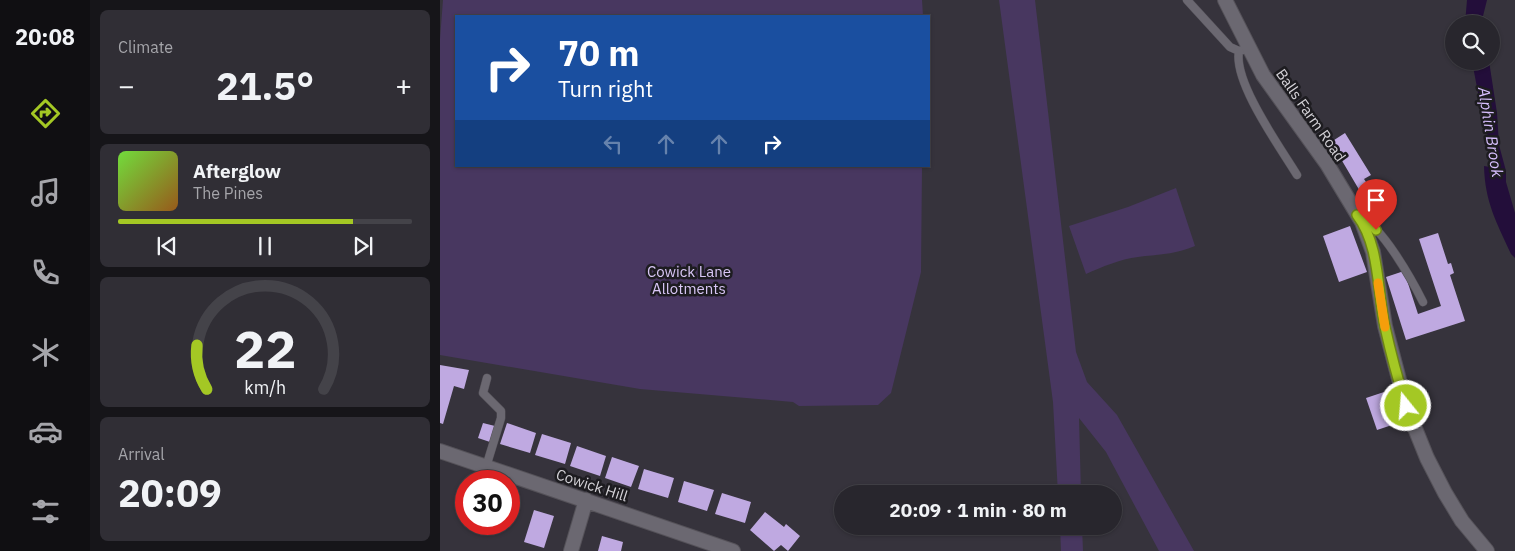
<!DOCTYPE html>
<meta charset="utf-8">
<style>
body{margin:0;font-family:"IBM Plex Sans",sans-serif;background:#302e35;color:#f1f3f6;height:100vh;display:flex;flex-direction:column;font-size:19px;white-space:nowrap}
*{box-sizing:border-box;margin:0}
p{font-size:16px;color:#a5a5aa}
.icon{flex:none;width:28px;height:28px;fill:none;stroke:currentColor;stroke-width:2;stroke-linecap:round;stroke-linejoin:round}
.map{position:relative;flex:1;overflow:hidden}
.sheet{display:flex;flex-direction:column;gap:10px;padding:10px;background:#161519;width:350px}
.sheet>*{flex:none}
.top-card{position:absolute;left:15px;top:15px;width:475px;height:152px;border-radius:0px;box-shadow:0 1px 4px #0004,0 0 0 1px #444349;background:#1a4fa0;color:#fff;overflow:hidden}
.buttons{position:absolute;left:1005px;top:15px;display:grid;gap:10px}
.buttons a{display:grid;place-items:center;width:55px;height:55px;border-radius:50%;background:#28262d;box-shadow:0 1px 4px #0004,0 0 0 1px #444349;font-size:25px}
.speed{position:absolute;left:15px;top:470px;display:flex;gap:10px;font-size:25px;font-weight:700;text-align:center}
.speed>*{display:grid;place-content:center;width:65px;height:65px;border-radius:50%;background:#28262d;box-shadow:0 1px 4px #0004,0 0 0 1px #444349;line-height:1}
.speed .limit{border:8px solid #d22;background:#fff;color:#111}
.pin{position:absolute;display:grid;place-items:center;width:42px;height:42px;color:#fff;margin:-51px -21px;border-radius:50% 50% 50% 0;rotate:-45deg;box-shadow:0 0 5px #0007}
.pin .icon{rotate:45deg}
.me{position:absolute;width:55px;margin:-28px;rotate:343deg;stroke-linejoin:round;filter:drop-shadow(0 0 4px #0008)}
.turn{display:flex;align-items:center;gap:18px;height:105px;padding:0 20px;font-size:22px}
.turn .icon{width:65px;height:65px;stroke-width:2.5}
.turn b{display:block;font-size:35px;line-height:42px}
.lanes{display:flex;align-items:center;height:48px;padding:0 20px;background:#0003;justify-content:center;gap:25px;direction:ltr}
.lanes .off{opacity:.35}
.big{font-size:38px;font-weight:700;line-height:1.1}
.sheet .widget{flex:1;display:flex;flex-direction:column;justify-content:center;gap:8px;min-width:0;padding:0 18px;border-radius:8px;background:#302e35}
.sheet .dial{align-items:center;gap:0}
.dial svg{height:130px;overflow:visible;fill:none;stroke:#444349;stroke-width:7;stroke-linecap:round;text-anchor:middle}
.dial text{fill:#f1f3f6;stroke:none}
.song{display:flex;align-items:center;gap:15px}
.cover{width:60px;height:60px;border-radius:8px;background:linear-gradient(135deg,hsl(100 70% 55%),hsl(30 70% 35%))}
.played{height:5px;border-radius:2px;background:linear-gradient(90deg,#a4c824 80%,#444349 80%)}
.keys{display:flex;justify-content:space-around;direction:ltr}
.heat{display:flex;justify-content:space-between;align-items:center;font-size:28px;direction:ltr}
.trip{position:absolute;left:394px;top:485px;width:288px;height:50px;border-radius:25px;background:#28262d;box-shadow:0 1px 4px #0004,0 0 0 1px #444349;font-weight:700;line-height:50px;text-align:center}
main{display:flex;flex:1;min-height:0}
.dock{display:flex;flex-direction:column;width:90px;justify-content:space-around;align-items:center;background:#100f12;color:#a5a5aa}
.dock .icon{width:35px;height:35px}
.dock .on{color:#a4c824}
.dock b{font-size:22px;color:#f1f3f6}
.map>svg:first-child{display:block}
.green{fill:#483760}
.water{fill:#230e3a}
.building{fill:#bfa9e1}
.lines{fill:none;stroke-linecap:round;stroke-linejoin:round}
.service-casing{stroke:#555259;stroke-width:9}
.minor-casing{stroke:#555259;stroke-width:16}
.service{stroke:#6b6871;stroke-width:8}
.minor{stroke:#6b6871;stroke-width:14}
.route-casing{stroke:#6b8217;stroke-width:12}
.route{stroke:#a4c824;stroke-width:9}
.slow{stroke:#f59e0b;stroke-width:9}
.labels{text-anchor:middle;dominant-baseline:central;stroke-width:5;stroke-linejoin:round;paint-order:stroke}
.street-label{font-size:15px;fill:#d4d2d7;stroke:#1d1c20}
.park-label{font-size:15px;fill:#d9c7f6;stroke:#1d1c20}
.water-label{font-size:16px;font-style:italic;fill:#d6befc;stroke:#1d1c20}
</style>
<main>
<nav class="dock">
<b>20:08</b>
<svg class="icon on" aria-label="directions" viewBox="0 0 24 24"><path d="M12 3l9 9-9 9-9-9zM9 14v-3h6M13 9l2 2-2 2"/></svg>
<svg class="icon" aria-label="music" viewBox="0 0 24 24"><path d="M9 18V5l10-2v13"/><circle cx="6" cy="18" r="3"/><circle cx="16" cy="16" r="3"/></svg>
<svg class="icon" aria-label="phone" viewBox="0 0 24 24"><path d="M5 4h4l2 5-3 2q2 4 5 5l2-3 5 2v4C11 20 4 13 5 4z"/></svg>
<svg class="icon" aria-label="climate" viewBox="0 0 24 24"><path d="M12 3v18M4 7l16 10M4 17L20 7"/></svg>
<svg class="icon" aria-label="car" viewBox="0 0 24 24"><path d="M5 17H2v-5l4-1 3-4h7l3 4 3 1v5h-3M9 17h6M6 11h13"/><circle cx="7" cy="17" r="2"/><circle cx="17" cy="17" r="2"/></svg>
<svg class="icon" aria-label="filters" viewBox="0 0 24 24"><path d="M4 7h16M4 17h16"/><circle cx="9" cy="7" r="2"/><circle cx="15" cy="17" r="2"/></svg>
</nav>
<section class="sheet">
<div class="widget"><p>Climate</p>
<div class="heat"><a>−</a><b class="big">21.5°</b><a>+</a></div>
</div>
<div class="widget">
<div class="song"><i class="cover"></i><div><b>Afterglow</b><p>The Pines</p></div></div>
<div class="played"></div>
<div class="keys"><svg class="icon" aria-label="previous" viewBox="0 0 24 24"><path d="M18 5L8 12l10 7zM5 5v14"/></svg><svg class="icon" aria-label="pause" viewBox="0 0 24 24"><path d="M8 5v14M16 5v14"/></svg><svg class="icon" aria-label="next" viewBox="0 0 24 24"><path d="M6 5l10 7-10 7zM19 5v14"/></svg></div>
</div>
<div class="widget dial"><svg viewBox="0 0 100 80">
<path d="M14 69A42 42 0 1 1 86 69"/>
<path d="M14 69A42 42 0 0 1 8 42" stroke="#a4c824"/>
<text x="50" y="56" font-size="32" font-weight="700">22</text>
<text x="50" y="72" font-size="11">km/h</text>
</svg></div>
<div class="widget"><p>Arrival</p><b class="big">20:09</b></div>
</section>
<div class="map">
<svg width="1075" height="551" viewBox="0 0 1075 551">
<rect width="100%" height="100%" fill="#36333c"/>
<!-- green -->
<path class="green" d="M3 0H482L483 16H16V166H482L481 272 451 393 438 405 359 406 353 402 200 389 0 355V39Z
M559 0H595L636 352 647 382 677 415 754 551H719L666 452 639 418 641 494H618L613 402Z
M736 188 755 246C734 255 719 254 698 257 680 259 662 267 646 274L629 226 688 207Z
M620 526H642L643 551H621Z"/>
<!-- water -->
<path class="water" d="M1027 0H1047L1041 24H1025Z
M1032 61H1049L1057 113 1059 145 1066 171V182L1075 213V258L1071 254C1056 221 1045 202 1044 166L1050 167V140L1045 130Z"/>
<!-- building -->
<path class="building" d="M905 133 931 175 924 179 930 188 921 193 891 142Z
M910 226 927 272 899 282 883 236Z
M998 233 1008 264 1011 263 1014 273 1010 275 1025 321 966 340 946 277 964 271 978 314 1001 306 979 239Z
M0 365 29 370 24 389 14 386 3 424 0 423Z
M944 392 955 424 937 430 926 398Z
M43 423 55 426 50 442 38 438Z
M67 423 96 433 90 453 60 444Z
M102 434 131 443 125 464 95 455Z
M137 446 166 456 160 476 130 466Z
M172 457 199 466 191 487 165 478Z
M204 469 234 478 228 498 198 489Z
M244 481 274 490 267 511 238 502Z
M282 493 311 502 305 523 275 514Z
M94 510 114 516 104 548 84 542Z
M325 512 344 527 346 524 360 536 348 551 341 545 334 551 310 530Z
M162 536 183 542 181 551H158Z"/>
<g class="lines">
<defs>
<path id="service" d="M747 0 790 47 799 51 803 50
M799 51C793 82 840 147 857 175
M920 217C942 226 972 280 983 302
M46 467 61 418V411L43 393 47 378"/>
<path id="minor" d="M785 0 823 75 887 164 922 222 933 252 945 326 966 406 987 458 1005 493 1022 521 1047 551
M0 451 293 551
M131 551 146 500"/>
</defs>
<!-- service casing -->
<use href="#service" class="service-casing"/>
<!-- minor casing -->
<use href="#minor" class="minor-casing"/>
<!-- service -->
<use href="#service" class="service"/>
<!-- minor -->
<use href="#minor" class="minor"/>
</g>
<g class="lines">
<defs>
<path id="route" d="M936 230 930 221 917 215C940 245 937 291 945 327 951 354 958 380 966 406"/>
</defs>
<!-- route casing -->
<use href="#route" class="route-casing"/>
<!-- route -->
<use href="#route" class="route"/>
<!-- slow -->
<path class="slow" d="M938 283 945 327"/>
</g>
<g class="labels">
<!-- street labels -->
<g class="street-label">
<text transform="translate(871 115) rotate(55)">Balls Farm Road</text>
<text transform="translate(152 485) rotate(18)">Cowick Hill</text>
</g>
<!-- park labels -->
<g class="park-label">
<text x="249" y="271">Cowick Lane<tspan x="249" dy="17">Allotments</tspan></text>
</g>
<!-- water labels -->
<g class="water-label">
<text transform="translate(1051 132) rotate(81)">Alphin Brook</text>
</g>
</g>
</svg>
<div class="buttons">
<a><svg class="icon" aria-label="search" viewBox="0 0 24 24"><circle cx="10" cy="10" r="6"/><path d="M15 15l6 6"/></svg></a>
</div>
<div class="speed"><div class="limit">30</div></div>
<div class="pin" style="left:936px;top:230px;background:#d93025"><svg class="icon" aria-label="arrive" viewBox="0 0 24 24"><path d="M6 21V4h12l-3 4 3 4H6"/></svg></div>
<svg class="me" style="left:966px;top:406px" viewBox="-20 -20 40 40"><circle r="17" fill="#a4c824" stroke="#fff" stroke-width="3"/><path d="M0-11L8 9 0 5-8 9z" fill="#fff"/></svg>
<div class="trip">20:09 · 1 min · 80 m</div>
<div class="top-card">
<div class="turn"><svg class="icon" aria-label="right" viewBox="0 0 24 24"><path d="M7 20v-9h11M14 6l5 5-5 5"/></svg><div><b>70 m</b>Turn right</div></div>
<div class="lanes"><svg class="icon off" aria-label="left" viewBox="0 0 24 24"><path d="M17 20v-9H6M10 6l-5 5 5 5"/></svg><svg class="icon off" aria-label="ahead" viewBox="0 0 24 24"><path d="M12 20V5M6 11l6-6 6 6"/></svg><svg class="icon off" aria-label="ahead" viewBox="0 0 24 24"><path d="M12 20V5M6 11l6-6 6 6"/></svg><svg class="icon" aria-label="right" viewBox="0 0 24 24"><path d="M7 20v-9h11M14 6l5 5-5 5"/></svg></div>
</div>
</div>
</main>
